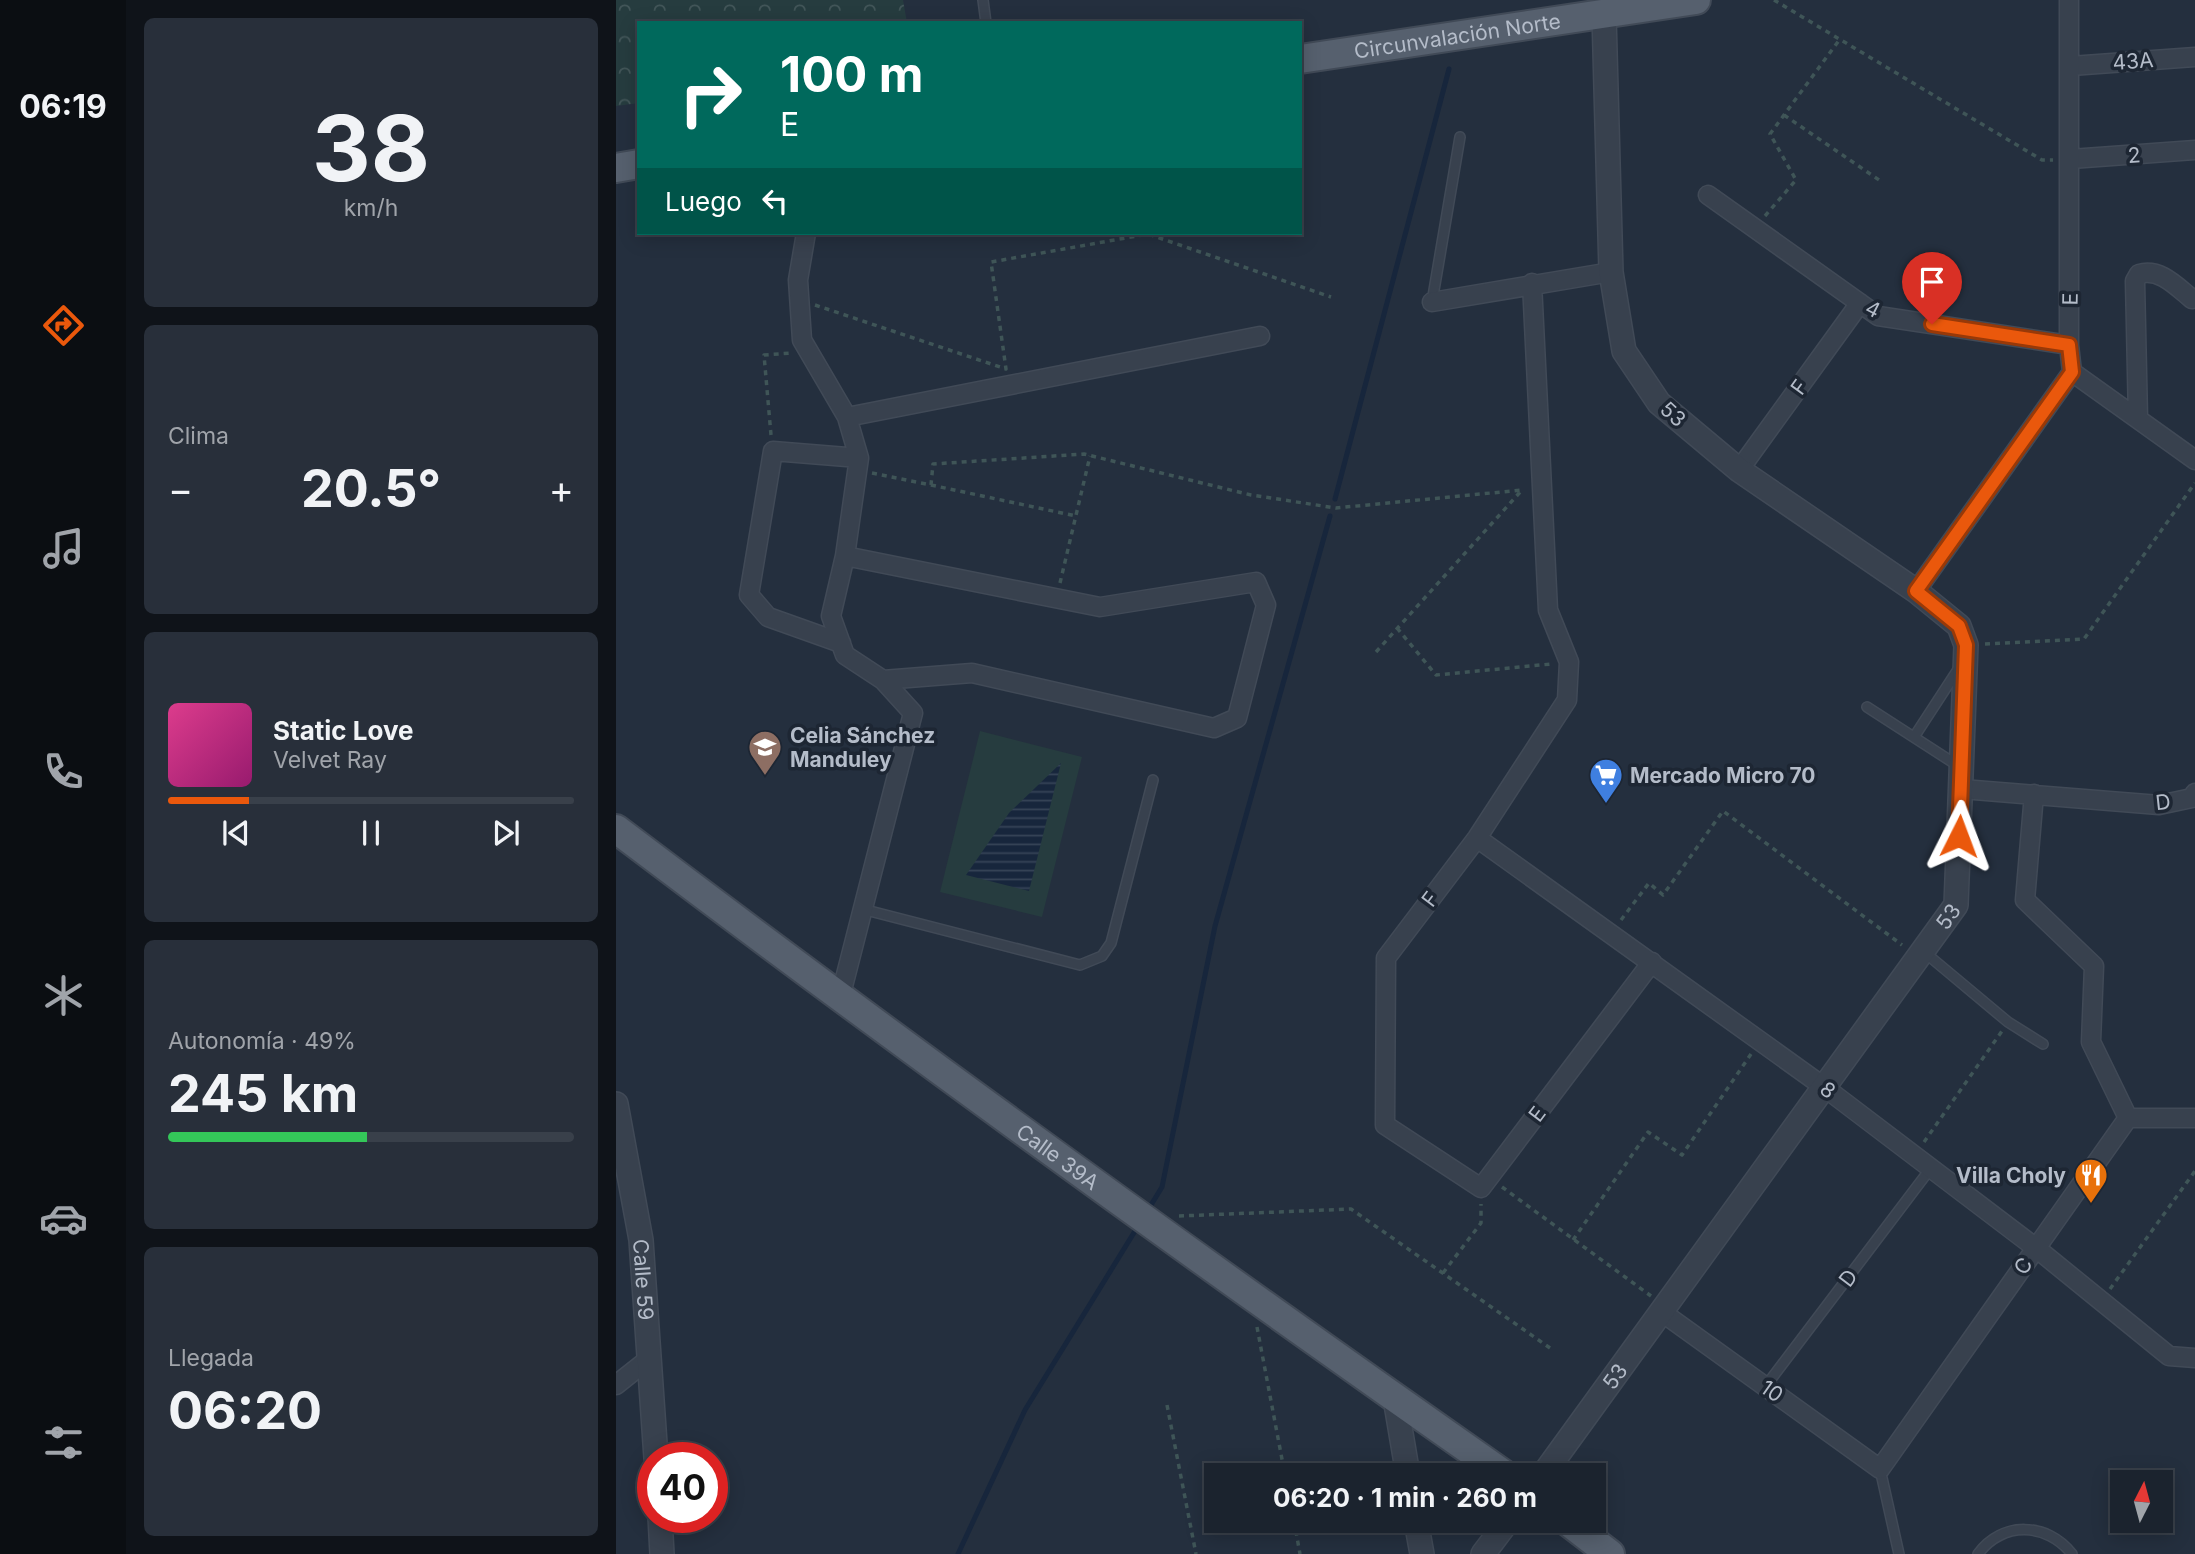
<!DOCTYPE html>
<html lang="es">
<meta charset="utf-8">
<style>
body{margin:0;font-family:Inter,sans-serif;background:#282f3a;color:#f1f3f6;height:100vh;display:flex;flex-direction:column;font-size:26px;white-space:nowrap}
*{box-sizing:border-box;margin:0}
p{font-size:23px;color:#a0a4aa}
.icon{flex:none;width:38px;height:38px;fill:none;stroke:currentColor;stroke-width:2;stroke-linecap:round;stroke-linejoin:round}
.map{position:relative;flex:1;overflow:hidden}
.sheet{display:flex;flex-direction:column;gap:18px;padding:18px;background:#0f1319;width:490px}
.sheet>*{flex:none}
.guide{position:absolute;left:21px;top:21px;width:665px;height:214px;border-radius:0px;box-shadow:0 4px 18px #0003,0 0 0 2px #39404a;background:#00695c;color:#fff;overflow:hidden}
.needle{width:46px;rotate:6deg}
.controls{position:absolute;left:1494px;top:1470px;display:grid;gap:14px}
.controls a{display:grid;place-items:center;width:63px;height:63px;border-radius:0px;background:#1b232e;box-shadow:0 4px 18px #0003,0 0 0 2px #39404a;font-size:35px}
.speed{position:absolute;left:21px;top:1442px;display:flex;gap:14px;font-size:35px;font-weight:700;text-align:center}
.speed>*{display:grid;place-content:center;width:91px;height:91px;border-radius:50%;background:#1b232e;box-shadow:0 4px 18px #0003,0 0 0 2px #39404a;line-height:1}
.speed .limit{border:10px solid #d22;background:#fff;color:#111}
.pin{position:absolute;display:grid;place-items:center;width:60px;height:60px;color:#fff;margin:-72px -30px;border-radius:50% 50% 50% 0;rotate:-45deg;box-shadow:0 0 7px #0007}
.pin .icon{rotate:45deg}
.me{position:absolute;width:77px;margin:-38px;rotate:3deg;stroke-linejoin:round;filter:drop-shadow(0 0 5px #0008)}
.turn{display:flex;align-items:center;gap:24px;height:147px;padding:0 28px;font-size:32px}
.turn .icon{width:91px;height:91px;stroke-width:2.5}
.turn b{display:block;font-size:49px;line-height:60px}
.then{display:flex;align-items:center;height:66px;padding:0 28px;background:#0003;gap:14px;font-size:26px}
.big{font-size:52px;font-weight:700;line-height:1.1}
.sheet .card{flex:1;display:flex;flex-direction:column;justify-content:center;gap:10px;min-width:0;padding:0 24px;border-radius:10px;background:#282f3a}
.sheet .dial{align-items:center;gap:0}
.dial b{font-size:91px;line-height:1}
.song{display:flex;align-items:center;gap:21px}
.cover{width:84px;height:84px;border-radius:10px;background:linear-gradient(135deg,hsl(330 70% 55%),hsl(320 70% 35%))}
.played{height:7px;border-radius:4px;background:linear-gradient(90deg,#ea580c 20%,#39404a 20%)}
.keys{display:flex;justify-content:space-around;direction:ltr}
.heat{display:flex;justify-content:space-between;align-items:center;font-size:38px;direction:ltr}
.charge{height:10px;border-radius:5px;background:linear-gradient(90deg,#34c759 49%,#39404a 0)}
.trip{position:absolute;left:588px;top:1463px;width:402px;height:70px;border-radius:0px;background:#1b232e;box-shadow:0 4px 18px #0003,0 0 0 2px #39404a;font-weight:700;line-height:70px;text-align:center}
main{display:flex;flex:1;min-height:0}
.tabs{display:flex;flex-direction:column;width:126px;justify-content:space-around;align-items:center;background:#0b0e12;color:#a0a4aa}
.tabs .icon{width:49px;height:49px}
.tabs .active{color:#ea580c}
.tabs b{font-size:32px;color:#f1f3f6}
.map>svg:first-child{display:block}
.forest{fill:url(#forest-crowns)}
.park{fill:#263c3f}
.water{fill:url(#water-rules)}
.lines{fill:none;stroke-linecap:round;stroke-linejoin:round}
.stream{stroke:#17263c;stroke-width:5}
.service-casing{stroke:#414a57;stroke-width:12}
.minor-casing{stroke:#414a57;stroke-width:21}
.tertiary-casing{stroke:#414a57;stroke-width:26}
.primary-casing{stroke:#414a57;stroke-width:32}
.path{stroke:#3f5557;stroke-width:3.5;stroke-dasharray:5 5;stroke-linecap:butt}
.service{stroke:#38414e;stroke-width:9}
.minor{stroke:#38414e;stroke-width:18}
.tertiary{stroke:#38414e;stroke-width:23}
.primary{stroke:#56606e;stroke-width:28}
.route-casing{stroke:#983908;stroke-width:18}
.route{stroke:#ea580c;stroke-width:12}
.labels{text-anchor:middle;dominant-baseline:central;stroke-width:7;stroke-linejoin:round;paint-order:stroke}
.street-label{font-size:21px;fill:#b4bcc9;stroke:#1d2633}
.poi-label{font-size:21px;font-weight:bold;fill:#b4bcc9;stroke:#1d2633;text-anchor:start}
</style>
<main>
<nav class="tabs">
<b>06:19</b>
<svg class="icon active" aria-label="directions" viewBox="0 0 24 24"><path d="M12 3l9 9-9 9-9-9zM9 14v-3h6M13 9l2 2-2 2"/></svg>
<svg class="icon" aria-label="music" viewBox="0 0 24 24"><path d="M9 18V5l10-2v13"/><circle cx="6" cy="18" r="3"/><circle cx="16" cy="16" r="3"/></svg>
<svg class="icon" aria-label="phone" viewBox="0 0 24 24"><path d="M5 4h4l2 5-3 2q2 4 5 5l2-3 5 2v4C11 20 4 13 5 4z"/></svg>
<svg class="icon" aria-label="climate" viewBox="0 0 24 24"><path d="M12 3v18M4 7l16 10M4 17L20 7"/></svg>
<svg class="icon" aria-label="car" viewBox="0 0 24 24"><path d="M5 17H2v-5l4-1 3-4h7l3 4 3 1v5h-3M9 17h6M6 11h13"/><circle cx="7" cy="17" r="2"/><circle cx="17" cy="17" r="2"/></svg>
<svg class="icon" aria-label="filters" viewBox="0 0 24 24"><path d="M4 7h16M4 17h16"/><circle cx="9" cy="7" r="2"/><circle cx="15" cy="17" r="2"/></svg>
</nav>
<section class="sheet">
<div class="card dial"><b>38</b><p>km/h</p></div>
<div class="card"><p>Clima</p>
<div class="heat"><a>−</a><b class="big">20.5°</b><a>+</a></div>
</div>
<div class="card">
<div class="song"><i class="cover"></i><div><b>Static Love</b><p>Velvet Ray</p></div></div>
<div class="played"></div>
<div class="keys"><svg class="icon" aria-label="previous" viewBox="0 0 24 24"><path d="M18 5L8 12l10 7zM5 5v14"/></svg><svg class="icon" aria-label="pause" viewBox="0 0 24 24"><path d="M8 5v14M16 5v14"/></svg><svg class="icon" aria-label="next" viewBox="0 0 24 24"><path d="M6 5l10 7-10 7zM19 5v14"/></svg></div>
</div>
<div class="card"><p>Autonomía · 49%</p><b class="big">245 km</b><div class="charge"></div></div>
<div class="card"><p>Llegada</p><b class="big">06:20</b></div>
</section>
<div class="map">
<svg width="1579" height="1554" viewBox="0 0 1579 1554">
<defs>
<pattern id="forest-crowns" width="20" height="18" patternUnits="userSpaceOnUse" patternTransform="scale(1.75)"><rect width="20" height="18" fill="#263c3f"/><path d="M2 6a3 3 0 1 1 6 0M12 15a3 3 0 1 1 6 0" fill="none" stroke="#435659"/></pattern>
<pattern id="water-rules" width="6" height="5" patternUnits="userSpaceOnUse" patternTransform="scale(1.75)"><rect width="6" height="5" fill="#17263c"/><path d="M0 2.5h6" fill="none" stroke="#364457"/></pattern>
</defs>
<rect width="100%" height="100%" fill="#242f3e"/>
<!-- forest -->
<path class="forest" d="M0 0H287L291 23H23V103L0 106Z"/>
<!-- park -->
<path class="park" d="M364 731 466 757 426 917 324 892Z"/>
<!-- water -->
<path class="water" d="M445 763 413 891 350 875 393 813Z"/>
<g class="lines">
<!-- stream -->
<path class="stream" d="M719 499 833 69
M535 1205 546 1187 599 926 714 516
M342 1554 409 1410 519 1231"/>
<defs>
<path id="service" d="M367 0 370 23
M816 302 844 137
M1251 707 1344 767
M1298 737 1343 668
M246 909 464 965 486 956 495 943 537 780
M1307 951 1392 1022 1427 1044
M1149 1387 1315 1168
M1264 1469 1283 1554
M1362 1554C1386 1521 1431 1522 1456 1554"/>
<path id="minor" d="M1455 66 1579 57
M1455 159 1579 150
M1092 195 1262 316 1453 345
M190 233 182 280 186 340 231 417 243 458 229 556 215 616 229 655 267 680 297 713 224 998
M916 283 932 610 953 662 951 700 861 838 770 958 769 1125 865 1188 1036 962
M816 302 995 272
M1456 372 1579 460
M231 417 644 336
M1522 419 1519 281 1523 274C1544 268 1560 286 1576 299
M1123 470 1244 303
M229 556 484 607 640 582 650 605 621 718 598 728 356 673 267 680
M1300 591 1456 372 1453 345V0
M225 643 152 617 133 595 157 451 243 458
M1346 789 1543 805 1576 798 1579 793
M1418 794 1409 900 1478 966 1475 1042 1512 1118
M861 838 1208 1087 1420 1248 1553 1356 1579 1358
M1512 1118H1579
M1047 1313 1264 1469 1512 1118
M0 1385 34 1358"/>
<g id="tertiary">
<path id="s1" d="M0 1104 25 1240 40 1458"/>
<path d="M779 1398 792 1475"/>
<path id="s2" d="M927 1475 1340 905 1350 645 1343 626 1300 591 1123 470 1043 403 1008 351 995 272 988 15"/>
<path d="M44 1517 46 1554"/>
<path d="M800 1521 806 1554"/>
<path d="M867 1554 892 1521"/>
</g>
<g id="primary">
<path id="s3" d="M684 59 1080 0"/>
<path d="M0 168 23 164"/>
<path id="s4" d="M0 829C292 1050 589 1265 889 1475"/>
<path d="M951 1521 994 1554"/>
</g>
</defs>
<!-- service casing -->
<use href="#service" class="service-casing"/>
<!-- minor casing -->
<use href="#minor" class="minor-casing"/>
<!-- tertiary casing -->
<use href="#tertiary" class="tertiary-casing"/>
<!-- primary casing -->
<use href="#primary" class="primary-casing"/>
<!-- path -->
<path class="path" d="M1158 0 1426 160H1437
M1168 115 1266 182
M1149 216 1180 180 1154 134 1224 39
M199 305 390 369 375 262 532 234 715 297
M155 435 148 355 176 353
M256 473 315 485 317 464 468 454 635 495 720 508 906 490
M315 485 460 516
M444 583 474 456
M781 628 820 675 935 664
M1369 644 1468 639 1579 483
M760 652 906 490
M1005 920 1033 883 1047 895 1107 811 1286 945
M1308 1142 1386 1031
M886 1187 1035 1296
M563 1216 735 1209 934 1348
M957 1240 1032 1132 1066 1155 1135 1054
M827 1273 865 1223V1204
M1494 1289 1579 1171
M641 1327 669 1475
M551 1405 580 1554
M678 1521 684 1554"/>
<!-- service -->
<use href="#service" class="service"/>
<!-- minor -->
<use href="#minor" class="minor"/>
<!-- tertiary -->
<use href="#tertiary" class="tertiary"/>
<!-- primary -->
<use href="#primary" class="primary"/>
</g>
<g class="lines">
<defs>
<path id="route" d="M1316 324 1453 345 1456 372 1300 591 1343 626 1350 645 1343 836"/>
</defs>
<!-- route casing -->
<use href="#route" class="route-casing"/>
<!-- route -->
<use href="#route" class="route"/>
</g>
<!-- icons -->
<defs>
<symbol id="school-pin" viewBox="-11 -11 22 30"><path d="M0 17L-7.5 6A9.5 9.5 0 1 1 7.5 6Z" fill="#8d6e63" stroke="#1d2633"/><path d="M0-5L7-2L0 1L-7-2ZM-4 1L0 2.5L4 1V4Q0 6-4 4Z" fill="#fff"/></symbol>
<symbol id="supermarket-pin" viewBox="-11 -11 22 30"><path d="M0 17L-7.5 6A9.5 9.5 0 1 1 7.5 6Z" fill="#3f7fe0" stroke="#1d2633"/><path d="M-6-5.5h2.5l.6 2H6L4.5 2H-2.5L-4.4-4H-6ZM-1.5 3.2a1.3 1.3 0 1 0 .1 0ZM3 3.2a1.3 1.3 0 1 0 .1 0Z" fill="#fff"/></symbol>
<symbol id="restaurant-pin" viewBox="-11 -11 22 30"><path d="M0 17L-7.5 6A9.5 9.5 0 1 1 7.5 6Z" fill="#e8710a" stroke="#1d2633"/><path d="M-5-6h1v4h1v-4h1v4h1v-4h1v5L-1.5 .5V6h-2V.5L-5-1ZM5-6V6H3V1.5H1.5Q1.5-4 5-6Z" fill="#fff"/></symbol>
</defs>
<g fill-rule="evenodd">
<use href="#school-pin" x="130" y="728" width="38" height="52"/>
<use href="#supermarket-pin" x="971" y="756" width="38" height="52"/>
<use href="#restaurant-pin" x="1456" y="1156" width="38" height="52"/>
</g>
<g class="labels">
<!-- street labels -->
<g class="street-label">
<text stroke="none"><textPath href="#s3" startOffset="159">Circunvalación Norte</textPath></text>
<text transform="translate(1517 61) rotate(-4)">43A</text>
<text transform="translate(1518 155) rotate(-4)">2</text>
<text transform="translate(1454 299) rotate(-89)">E</text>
<text transform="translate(1257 309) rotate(27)">4</text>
<text transform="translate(1183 387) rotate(-54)">F</text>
<text transform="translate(1057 414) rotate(42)">53</text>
<text transform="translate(1547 802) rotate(-6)">D</text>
<text transform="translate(814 899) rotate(-53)">F</text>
<text stroke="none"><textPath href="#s2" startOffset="690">53</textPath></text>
<text transform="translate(1212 1090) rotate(37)">8</text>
<text transform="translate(921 1114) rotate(-53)">E</text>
<text stroke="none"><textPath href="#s4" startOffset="550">Calle 39A</textPath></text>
<text transform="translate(1407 1266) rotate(-55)">C</text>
<text transform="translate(1232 1278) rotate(-53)">D</text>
<text stroke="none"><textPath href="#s1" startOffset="178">Calle 59</textPath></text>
<text stroke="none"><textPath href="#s2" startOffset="122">53</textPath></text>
<text transform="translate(1156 1391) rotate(35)">10</text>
</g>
<!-- poi labels -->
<g class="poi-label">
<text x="174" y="735">Celia Sánchez<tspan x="174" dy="24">Manduley</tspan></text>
<text x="1014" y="775">Mercado Micro 70</text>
<text x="1450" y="1175" text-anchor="end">Villa Choly</text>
</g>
</g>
</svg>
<div class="controls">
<a><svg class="needle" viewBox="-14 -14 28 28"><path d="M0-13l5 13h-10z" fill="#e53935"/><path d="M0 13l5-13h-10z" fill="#a0a4aa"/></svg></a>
</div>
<div class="speed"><div class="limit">40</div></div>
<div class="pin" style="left:1316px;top:324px;background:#d93025"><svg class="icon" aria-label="arrive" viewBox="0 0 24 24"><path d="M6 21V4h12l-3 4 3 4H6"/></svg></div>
<svg class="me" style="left:1343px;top:836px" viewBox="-20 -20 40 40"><path d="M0-17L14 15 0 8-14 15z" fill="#ea580c" stroke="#fff" stroke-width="4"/></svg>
<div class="trip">06:20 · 1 min · 260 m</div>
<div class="guide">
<div class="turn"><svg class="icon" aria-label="right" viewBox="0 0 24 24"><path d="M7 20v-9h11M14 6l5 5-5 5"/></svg><div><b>100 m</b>E</div></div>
<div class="then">Luego<svg class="icon" aria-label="left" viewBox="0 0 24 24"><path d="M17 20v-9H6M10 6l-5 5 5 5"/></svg></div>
</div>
</div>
</main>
